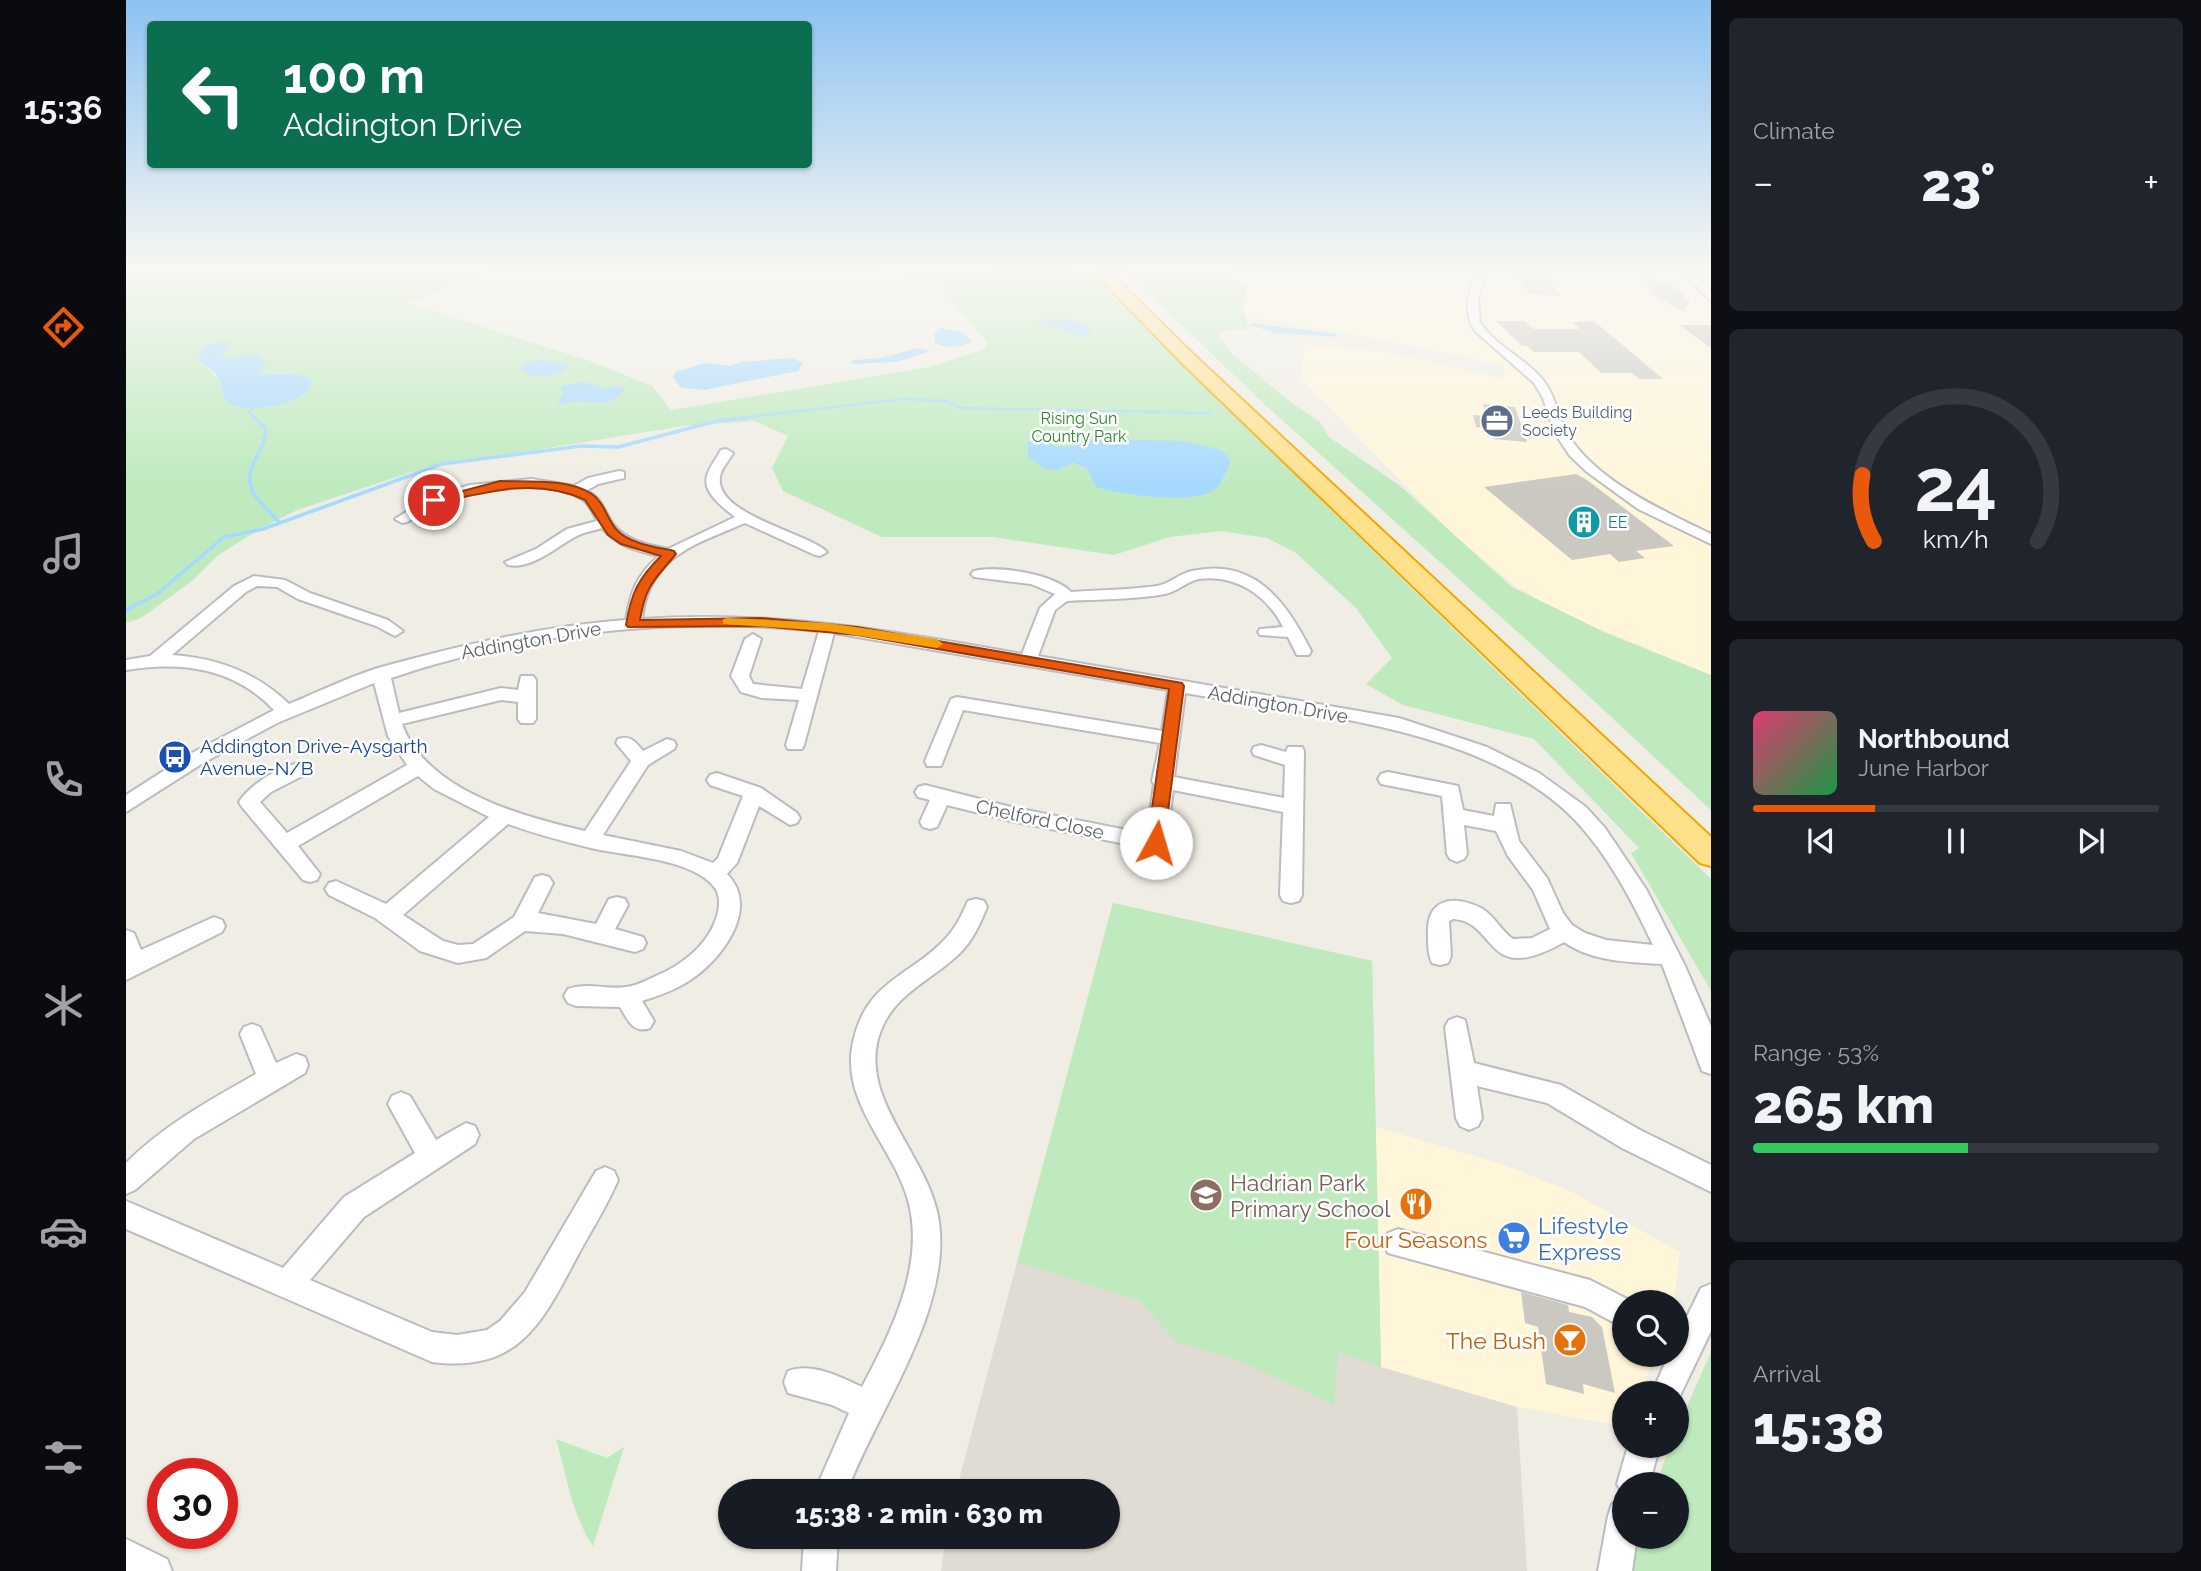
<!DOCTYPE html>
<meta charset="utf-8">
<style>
body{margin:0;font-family:Raleway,sans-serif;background:#20242c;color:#f1f3f6;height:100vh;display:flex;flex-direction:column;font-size:26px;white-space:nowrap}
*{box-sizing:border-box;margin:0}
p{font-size:23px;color:#9ea1a6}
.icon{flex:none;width:38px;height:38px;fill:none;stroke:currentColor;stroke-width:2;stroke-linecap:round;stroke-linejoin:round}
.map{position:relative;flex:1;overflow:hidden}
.drawer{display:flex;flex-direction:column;gap:18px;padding:18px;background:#0d0f14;width:490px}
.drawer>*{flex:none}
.hud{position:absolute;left:21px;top:21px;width:665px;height:147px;border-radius:7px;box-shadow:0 2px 5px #0004;background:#0b6e4f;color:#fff;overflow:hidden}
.buttons{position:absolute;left:1486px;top:1290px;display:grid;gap:14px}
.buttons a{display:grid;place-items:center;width:77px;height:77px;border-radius:50%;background:#171b24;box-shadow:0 2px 5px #0004;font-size:35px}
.speed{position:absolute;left:21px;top:1458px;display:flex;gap:14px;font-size:35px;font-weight:700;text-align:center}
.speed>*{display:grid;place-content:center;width:91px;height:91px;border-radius:50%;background:#171b24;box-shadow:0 2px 5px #0004;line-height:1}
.speed .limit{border:10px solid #d22;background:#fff;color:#111}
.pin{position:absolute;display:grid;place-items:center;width:60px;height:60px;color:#fff;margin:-30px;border:4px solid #fff;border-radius:50%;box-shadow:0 2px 7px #0007}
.me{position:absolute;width:77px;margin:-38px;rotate:6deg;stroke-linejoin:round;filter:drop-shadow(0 0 5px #0008)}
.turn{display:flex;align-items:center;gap:24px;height:147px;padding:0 21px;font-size:32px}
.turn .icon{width:91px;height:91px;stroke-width:2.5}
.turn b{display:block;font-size:49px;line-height:60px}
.big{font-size:52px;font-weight:800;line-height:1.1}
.drawer .tile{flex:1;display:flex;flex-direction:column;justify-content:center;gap:10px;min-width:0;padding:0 24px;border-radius:10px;background:#20242c}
.drawer .dial{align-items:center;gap:0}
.dial svg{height:182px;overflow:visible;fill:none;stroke:#363941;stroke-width:7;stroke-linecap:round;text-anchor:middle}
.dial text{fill:#f1f3f6;stroke:none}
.song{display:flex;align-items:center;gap:21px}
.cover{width:84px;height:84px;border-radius:10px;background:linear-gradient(135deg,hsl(340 70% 55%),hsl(140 70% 35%))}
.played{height:7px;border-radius:4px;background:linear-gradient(90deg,#ea580c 30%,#363941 30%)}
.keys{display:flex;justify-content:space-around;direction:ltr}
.heat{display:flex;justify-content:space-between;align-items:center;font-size:38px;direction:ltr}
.charge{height:10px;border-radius:5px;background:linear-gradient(90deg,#34c759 53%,#363941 0)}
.trip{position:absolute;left:592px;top:1479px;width:402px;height:70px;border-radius:35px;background:#171b24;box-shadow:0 2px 5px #0004;font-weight:800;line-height:70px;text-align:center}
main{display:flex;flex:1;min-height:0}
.dock{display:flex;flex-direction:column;width:126px;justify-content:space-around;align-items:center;background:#090b0e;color:#9ea1a6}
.dock .icon{width:49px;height:49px}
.dock .current{color:#ea580c}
.dock b{font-size:32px;color:#f1f3f6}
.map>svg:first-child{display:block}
.commercial{fill:#fff6da}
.education{fill:#e0dcd3}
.green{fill:#beeabe;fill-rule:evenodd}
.water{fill:#a5d9ff}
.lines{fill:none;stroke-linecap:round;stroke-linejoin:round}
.stream-far2{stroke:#a5d9ff;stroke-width:2.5}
.stream-far1{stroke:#a5d9ff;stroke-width:3.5}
.stream{stroke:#a5d9ff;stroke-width:4.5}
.building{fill:#cbc8c1}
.minor-casing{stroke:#b9bcc1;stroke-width:4}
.highway-casing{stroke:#f4a600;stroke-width:4}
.minor{fill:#fff;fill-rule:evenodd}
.highway{fill:#ffe18c;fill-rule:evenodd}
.route{fill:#ea580c;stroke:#983908;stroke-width:2}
.slow{fill:#f59e0b}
.labels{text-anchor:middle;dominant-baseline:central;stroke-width:5;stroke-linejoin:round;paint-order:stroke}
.far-service-label{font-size:16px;fill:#4e5e75;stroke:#fff;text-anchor:start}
.far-park-label{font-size:16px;fill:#2c8530;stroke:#fff}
.far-culture-label{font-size:16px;fill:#0d838f;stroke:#fff;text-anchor:start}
.street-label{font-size:19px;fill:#5c6166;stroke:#fff}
.transit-label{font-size:19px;fill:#164399;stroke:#fff;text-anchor:start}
.near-education-label{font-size:23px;fill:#785e54;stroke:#fff;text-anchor:start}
.near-shop-label{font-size:23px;fill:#366cbe;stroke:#fff;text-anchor:start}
.near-food-label{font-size:23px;fill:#c56008;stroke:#fff}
</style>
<main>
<nav class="dock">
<b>15:36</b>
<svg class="icon current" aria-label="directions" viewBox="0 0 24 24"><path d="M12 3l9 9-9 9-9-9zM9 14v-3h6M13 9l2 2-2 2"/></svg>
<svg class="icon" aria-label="music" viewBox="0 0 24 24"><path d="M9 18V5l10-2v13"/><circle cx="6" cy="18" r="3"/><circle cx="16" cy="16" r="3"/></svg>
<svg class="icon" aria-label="phone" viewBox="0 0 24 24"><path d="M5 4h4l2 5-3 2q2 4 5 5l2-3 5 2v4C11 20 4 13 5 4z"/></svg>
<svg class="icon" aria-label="climate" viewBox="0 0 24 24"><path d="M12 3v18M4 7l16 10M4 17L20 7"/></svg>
<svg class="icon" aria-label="car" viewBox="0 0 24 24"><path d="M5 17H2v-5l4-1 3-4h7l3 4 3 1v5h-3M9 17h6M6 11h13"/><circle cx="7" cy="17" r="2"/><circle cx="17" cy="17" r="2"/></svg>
<svg class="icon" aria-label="filters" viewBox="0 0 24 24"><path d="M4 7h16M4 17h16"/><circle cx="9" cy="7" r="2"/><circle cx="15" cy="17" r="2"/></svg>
</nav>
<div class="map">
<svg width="1585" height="1571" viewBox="0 0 1585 1571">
<rect width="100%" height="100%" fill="#f0ede4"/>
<!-- commercial -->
<path class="commercial" d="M1116 270H1578L1585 278V675L1429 610 1387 584 1327 534 1175 379 1178 345 1266 353 1378 379 1376 365 1262 341 1116 316 1109 309Z
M1250 1127 1376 1164 1444 1191 1554 1252 1548 1302H1498V1354L1531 1355 1512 1393H1498L1496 1426 1391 1407 1255 1367Z"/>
<!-- education -->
<path class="education" d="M987 903 1246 961 1255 1367 1391 1407 1401 1571H815L820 1537 982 1536V1491H830Z"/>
<!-- green -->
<path class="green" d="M0 270H367L282 303 467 362 526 386 545 410 803 367 860 349 861 342 807 279 744 270H863L925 277 947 270H968L1207 512 1585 879V991L1505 853 1513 848 1408 739 1277 705 1240 684 1266 658 1230 608 1170 553 1141 538 1095 531 1044 537 988 555 867 537H756L657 491 646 468 662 436 629 421 557 426 298 468 171 510 132 530 91 556 66 581 15 618 0 623ZM108 359 126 378 156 372 169 373 182 392C160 404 137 409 113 407L94 384V380L75 363Z
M998 270H1108L1106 280 1121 284 1117 309 1123 330 1103 329 1091 334 1105 353 1167 404 1194 422 1203 437 1273 485 1386 587 1480 633 1585 675V810L1454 688 1136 402Z
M987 903 1246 961 1255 1367 1212 1352 1208 1405 1110 1359 1050 1342 1013 1300 891 1262Z
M1585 1352V1571H1504L1514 1537 1550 1536V1484H1530L1544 1446H1550L1551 1429Z
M430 1439 481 1458 498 1447 467 1546C446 1516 440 1473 430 1439Z"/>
<!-- water -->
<path class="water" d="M924 319C938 319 957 319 966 331L960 336 954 337 909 321Z
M1128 323 1209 334 1214 337 1148 333 1123 325Z
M815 328 839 333 846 342C834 347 820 349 809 343L808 334Z
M100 342 106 344 93 357 132 355 140 363 133 374 169 373 186 380 185 388C172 404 119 416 102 402 94 396 97 385 92 377 87 369 77 367 72 359L78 346Z
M792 348 805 351 771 362 725 364 728 360 755 358Z
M666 358 677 363 672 371 578 390 555 388 547 377 550 372 579 363 604 366 615 362Z
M415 359 441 365 443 366C432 379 408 379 395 370L396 364Z
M458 382 477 388 492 386 500 389C482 408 475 402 453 401 444 401 439 405 431 403L438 394 434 388 436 386Z
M910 438 931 447 948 446 956 441 972 439 1055 441 1095 450 1105 461C1101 469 1096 483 1089 489 1069 506 993 494 970 487L961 468 946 462C929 476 918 469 902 457L901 442Z"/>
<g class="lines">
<!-- stream-far2 -->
<path class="stream-far2" d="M126 408 123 413 130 419
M605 419 777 399 818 401 836 408 1084 413"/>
<!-- stream-far1 -->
<path class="stream-far1" d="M128 418 140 428C140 440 135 449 129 460 114 490 134 501 153 522
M0 610 31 594 98 537 137 529 316 464 455 446 492 447 591 421 620 418"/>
<!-- stream -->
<path class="stream" d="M0 610 4 608"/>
</g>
<!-- building -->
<path class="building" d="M1392 270H1417L1435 296 1404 294 1390 274H1395Z
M1513 272 1550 287 1564 302 1558 312 1528 295Z
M1370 321H1399L1408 329H1454L1446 322 1468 321 1537 379H1513L1506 373H1475L1453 352H1408L1401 346H1396Z
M1553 325H1585V348Z
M1357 404 1389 407 1401 442 1367 439 1364 428 1350 427 1347 415 1360 416Z
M1450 474 1461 480 1548 546 1510 551 1519 558 1493 562 1484 554 1446 560 1358 487Z
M1395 1292 1442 1305 1443 1312 1466 1317 1476 1327 1489 1393 1457 1384 1458 1394 1420 1384 1412 1327 1399 1323Z"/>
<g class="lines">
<defs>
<path id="minor" d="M1351 270H1361L1352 300 1354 322C1368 346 1400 358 1417 380 1430 396 1431 416 1441 433 1469 481 1538 511 1585 534V544L1512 509 1461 472 1444 456 1428 432 1417 398 1408 383 1349 331C1336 310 1343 292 1351 270Z
M1555 270H1565L1585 292V301Z
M600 449 607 453C603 461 595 468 594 477 588 515 683 533 701 552L694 556 689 555 619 523C568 545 523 556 516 619 645 610 769 631 896 654L914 608 929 594 905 584 848 577 845 574 848 571C871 565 928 574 945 592 973 590 1003 590 1031 586 1044 584 1054 573 1066 571 1129 557 1161 603 1185 651L1183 655H1171L1162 637 1134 635 1132 632 1134 629 1157 627C1141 595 1109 574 1073 579 1061 581 1051 592 1039 594 1007 600 973 599 941 601L929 610 912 656 1273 718 1361 747 1413 773 1460 807 1479 828 1520 889 1559 966 1585 1026V1074L1576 1071 1573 1063 1536 964C1504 962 1466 962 1438 942 1357 988 1372 921 1327 919L1323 921 1325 956 1322 963 1314 965 1306 963C1302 954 1302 945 1302 935 1300 899 1326 894 1355 908 1368 915 1375 931 1387 939L1406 938 1424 929 1407 890 1382 856 1370 831 1338 825 1341 854 1338 859 1331 862 1324 859 1321 854 1316 796 1255 784 1252 779 1255 774 1262 772 1332 786 1337 810 1368 816 1370 804H1384L1393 841 1421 878 1437 913 1446 925 1459 933 1480 940 1527 945C1506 900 1482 855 1448 819 1357 726 1181 715 1059 693L1048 777 1158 798 1159 765 1128 755 1126 751 1128 747 1135 745 1160 752 1162 747H1176L1178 751 1176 895 1173 901 1165 903 1157 901 1154 895 1157 812 1047 790 1038 859 1035 865 1028 867 1021 865 1018 859 1019 848 885 821 821 805 811 827 804 829 797 827 794 822 804 800 792 797 789 792 792 787 799 785 885 807 1021 834 1028 784 1026 781 1034 743 837 710 815 766H801L799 761 825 699 831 697 1036 731 1042 690 708 633 678 745 676 749H662L660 745 673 700 636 698 615 692 605 676 619 639 627 634 635 639 623 676 627 684 676 689 693 631C549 616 402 632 265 678L273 713 375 688 392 690 395 676H407L410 680V719L407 723H395L392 719V702L375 700 276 724C300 791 397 817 459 831L505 761 490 743 492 739C505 735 509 742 517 751L541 739 548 741 550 745 548 749 522 765 477 835 555 851 587 863 592 858 617 796 584 785 581 780 584 775 591 773 635 788 671 813 674 818 671 823 664 825 633 806 611 863 601 874C636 909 593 963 561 982 547 991 531 996 516 1001L528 1021 524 1028C507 1034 502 1020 494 1007L450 1006 442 1003 438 996 442 989C461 982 481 990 500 987 510 986 521 980 530 976 554 966 578 948 588 924 593 913 596 898 589 888 568 859 502 856 469 849 439 842 410 834 382 824L277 915 317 941 332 945 347 944 388 917 409 877 416 875 423 877 427 883 412 913 470 924 483 899 491 897 499 899 502 905 489 929 517 937 520 943 517 949 509 952 437 934 399 931 360 958 332 963 294 951 249 918 203 895 199 889 203 883 210 881 260 904 363 817 308 789 292 776 172 846 194 874 191 880 184 882 177 880 116 807 113 802C122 786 162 759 180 764L182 769 180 774 145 792 134 802 161 833 281 765 262 736 248 683 151 723 77 763 0 812V795L64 754 148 710C108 668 56 661 0 670V660L24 656 108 586 128 576 159 580 184 593 262 620 277 631 269 636 250 626 172 599 151 587 131 586 120 592 46 655C91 658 130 672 163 704 192 692 223 677 252 668 332 646 416 626 500 620 504 593 511 574 533 556 511 551 491 546 476 528 467 531 457 532 449 537 430 547 405 570 382 565L379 562 410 549 441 529 471 521C467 513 464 504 456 499 420 478 351 487 314 503 302 508 292 516 281 522L276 523 269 519 304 497 344 485 406 479 448 486 462 478 493 471 498 472V478L472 484 460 491C476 497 478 511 487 524 500 541 523 545 542 549L609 517C598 508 576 493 581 476 583 467 591 458 595 450Z
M850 899 858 901 861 907C854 924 847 940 834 953 804 982 764 995 752 1039 735 1103 805 1159 813 1222 825 1312 752 1409 721 1491H689L723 1413 706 1405 662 1393 658 1382 662 1371C685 1362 715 1377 736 1387 765 1332 800 1264 782 1200 767 1146 714 1103 727 1042 741 979 785 977 821 937 831 926 836 914 842 901Z
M88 917 96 920 99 926 96 932 0 980V930L8 933 15 950Z
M1331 1017 1339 1020 1348 1063 1435 1085 1514 1130 1585 1165V1192L1496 1148 1421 1103 1351 1086 1356 1118 1352 1126 1343 1130 1334 1126 1330 1118 1319 1027 1323 1020Z
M126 1024 134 1027 150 1063 170 1054 179 1057 182 1065 179 1073 68 1139 9 1190 0 1194V1163C38 1125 84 1100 130 1074L114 1034 118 1027Z
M275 1092 284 1096 310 1140 340 1123 349 1126 353 1135 349 1144 238 1217 184 1280 306 1332 331 1335 361 1330 374 1321 399 1292 470 1171 479 1167 488 1171 492 1180C481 1206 465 1231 452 1255 416 1323 393 1373 306 1362L0 1229V1201L157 1268 218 1197 289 1153 262 1104 266 1096Z
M1272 1229 1464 1280 1507 1302H1498V1328L1459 1307 1262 1253 1258 1243 1262 1233Z
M1585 1284V1331L1550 1404V1393H1526L1543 1354H1550V1339L1575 1288Z
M1502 1446H1534L1523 1484H1498V1496L1491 1484Z
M1498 1500V1536H1511L1506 1571H1472L1482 1516 1486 1504Z
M678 1536H712L710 1571H676Z
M0 1539 41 1559 46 1571H0Z"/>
<path id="highway" d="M966 270H981L1069 356 1585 837V866L1574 863 1057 364Z"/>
</defs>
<!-- minor casing -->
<use href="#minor" class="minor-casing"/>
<!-- highway casing -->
<use href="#highway" class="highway-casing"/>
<!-- minor -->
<use href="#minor" class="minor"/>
<!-- highway -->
<use href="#highway" class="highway"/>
</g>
<!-- sky -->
<linearGradient id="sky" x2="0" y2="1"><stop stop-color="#8dc3f1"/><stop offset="0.55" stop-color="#f8f7f3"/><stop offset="1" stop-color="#f8f7f3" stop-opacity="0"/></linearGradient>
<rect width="1585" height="490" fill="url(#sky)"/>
<!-- route -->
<path class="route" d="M374 481C403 482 441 478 466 494 479 503 481 520 491 530 504 544 530 547 548 551L550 554C528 581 520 584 514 620L635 618 731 627 1056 683 1058 686 1038 843 1030 849 1021 843 1043 689 731 635 635 626 502 627 500 625C505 593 512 579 535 556L495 544 482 535 459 500C410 477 358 492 308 504L303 500Z"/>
<!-- slow -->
<path class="slow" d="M602 618 702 623 811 639 817 644 811 648 702 631 597 624V619Z"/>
<!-- icons -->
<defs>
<symbol id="office-disc" viewBox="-11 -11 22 22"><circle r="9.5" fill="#5c6f8a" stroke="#fff"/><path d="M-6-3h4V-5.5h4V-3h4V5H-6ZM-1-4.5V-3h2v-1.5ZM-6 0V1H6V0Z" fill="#fff"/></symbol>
<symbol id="building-disc" viewBox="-11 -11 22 22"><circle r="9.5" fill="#0f9aa8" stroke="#fff"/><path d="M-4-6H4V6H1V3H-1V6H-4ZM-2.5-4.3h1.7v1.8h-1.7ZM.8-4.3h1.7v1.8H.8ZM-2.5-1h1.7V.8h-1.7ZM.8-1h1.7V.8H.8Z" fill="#fff"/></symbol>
<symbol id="bus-disc" viewBox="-11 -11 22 22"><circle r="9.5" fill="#1a4fb4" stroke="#fff"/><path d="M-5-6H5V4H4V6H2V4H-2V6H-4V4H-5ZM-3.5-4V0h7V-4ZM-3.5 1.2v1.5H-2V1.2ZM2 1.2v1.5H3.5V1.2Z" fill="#fff"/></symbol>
<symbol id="school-disc" viewBox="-11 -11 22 22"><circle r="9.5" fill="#8d6e63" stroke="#fff"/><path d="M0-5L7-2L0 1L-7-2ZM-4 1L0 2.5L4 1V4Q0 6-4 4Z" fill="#fff"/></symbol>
<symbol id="restaurant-disc" viewBox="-11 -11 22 22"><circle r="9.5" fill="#e8710a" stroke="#fff"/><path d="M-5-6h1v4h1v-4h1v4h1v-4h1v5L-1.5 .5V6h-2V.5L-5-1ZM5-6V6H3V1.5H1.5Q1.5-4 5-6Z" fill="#fff"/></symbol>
<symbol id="supermarket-disc" viewBox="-11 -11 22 22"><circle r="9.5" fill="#3f7fe0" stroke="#fff"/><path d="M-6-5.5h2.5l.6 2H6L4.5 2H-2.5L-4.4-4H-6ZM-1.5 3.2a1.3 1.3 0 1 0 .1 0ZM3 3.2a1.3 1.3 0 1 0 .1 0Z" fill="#fff"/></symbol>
<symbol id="bar-disc" viewBox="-11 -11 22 22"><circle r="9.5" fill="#e8710a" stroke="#fff"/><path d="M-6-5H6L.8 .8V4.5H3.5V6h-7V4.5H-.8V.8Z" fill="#fff"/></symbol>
</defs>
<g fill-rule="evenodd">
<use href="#office-disc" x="1352" y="402" width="38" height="38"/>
<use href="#building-disc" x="1439" y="503" width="38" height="38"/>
<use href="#bus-disc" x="30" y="738" width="38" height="38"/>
<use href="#school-disc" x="1061" y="1176" width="38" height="38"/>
<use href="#restaurant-disc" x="1271" y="1185" width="38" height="38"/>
<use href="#supermarket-disc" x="1369" y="1219" width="38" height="38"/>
<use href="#bar-disc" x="1425" y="1321" width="38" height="38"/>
</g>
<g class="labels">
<!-- far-service labels -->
<g class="far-service-label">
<text x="1396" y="412">Leeds Building<tspan x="1396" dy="18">Society</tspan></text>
</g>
<!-- far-park labels -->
<g class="far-park-label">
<text x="953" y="418">Rising Sun<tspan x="953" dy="18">Country Park</tspan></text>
</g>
<!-- far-culture labels -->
<g class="far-culture-label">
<text x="1482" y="522">EE</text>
</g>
<!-- street labels -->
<g class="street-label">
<text transform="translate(405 640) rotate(-10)">Addington Drive</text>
<text transform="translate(1152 704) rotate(10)">Addington Drive</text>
<text transform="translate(914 819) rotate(12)">Chelford Close</text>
</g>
<!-- transit labels -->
<g class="transit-label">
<text x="74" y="746">Addington Drive-Aysgarth<tspan x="74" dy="22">Avenue-N/B</tspan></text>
</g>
<!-- near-education labels -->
<g class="near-education-label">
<text x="1104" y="1182">Hadrian Park<tspan x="1104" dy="26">Primary School</tspan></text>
</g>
<!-- near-shop labels -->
<g class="near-shop-label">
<text x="1412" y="1225">Lifestyle<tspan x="1412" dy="26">Express</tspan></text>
</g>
<!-- near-food labels -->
<g class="near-food-label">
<text x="1290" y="1239">Four Seasons</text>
<text x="1420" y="1340" text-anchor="end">The Bush</text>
</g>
</g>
</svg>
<div class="buttons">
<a><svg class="icon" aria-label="search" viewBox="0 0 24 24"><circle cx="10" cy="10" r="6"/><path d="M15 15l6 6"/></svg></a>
<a>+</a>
<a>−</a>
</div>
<div class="speed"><div class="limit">30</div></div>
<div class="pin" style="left:308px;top:500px;background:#d93025"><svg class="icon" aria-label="arrive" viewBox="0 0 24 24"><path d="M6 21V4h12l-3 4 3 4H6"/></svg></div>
<svg class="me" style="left:1030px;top:843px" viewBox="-20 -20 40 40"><circle r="19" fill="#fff"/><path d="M0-13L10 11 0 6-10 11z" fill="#ea580c"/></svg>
<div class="trip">15:38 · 2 min · 630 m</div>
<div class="hud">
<div class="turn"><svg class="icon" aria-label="left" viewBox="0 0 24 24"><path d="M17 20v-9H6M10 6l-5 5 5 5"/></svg><div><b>100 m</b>Addington Drive</div></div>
</div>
</div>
<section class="drawer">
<div class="tile"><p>Climate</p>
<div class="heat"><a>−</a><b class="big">23°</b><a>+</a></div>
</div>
<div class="tile dial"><svg viewBox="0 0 100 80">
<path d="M14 69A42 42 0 1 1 86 69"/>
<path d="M14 69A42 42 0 0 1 9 40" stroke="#ea580c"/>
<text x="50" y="56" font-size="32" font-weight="700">24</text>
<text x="50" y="72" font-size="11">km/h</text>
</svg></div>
<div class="tile">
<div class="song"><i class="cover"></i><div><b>Northbound</b><p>June Harbor</p></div></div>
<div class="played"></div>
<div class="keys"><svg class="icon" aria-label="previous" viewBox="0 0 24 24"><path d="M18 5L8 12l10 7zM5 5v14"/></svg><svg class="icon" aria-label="pause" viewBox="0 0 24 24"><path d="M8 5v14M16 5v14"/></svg><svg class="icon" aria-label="next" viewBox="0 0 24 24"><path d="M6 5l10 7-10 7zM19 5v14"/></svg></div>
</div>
<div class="tile"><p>Range · 53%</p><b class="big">265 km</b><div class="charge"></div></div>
<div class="tile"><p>Arrival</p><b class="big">15:38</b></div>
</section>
</main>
